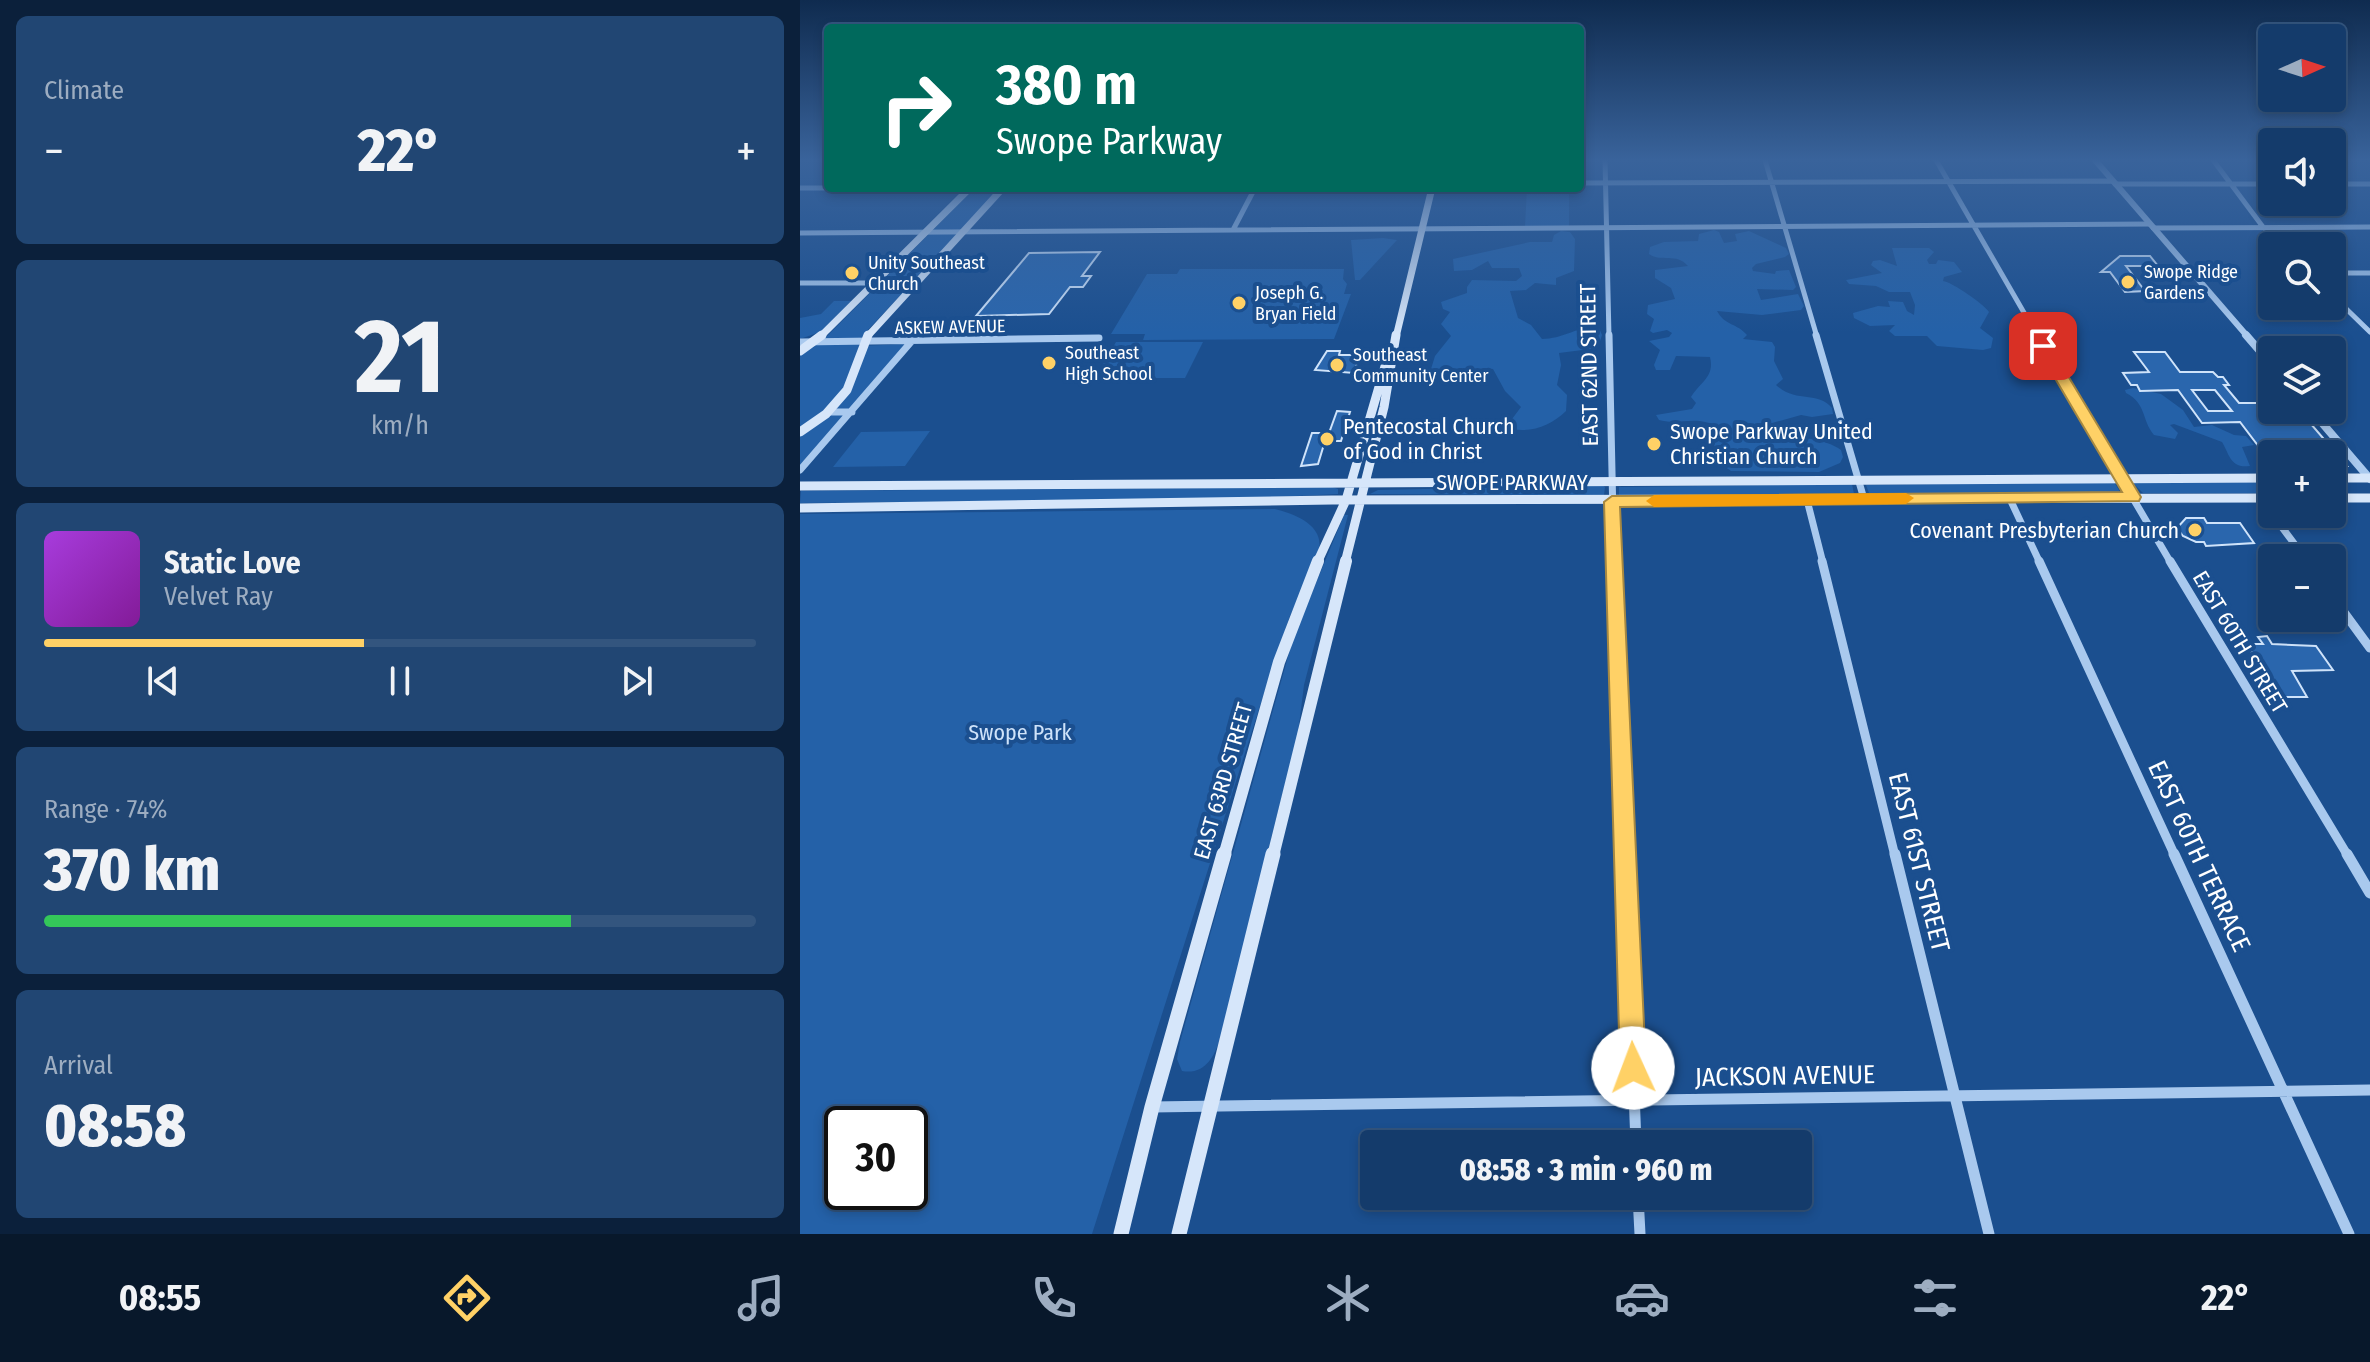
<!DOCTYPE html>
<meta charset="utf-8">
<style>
body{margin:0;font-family:"Fira Sans Condensed",sans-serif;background:#214673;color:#f1f3f6;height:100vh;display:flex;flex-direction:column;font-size:30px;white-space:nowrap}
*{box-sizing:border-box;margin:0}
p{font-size:26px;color:#9dadc1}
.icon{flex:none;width:44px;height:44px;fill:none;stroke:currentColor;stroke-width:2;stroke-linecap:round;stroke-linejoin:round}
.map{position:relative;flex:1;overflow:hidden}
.panel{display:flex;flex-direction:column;gap:16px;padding:16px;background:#0b203b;width:800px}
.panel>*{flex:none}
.banner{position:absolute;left:24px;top:24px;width:760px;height:168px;border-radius:8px;box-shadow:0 4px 12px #0003,0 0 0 2px #33557e;background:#00695c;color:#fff;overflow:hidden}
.needle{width:52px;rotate:87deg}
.controls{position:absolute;left:1458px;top:24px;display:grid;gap:16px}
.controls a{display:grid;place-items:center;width:88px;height:88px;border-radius:8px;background:#143b6b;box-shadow:0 4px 12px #0003,0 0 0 2px #33557e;font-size:40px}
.speed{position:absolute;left:24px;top:1106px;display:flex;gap:16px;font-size:40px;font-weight:700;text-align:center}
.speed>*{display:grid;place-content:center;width:104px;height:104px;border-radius:50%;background:#143b6b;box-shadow:0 4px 12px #0003,0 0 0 2px #33557e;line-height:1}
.speed .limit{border:4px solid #111;border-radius:12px;background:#fff;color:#111}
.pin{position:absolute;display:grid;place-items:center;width:68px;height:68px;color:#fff;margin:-34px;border-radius:16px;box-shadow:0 4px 12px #0006}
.me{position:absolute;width:88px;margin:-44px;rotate:358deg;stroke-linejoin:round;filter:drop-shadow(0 0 6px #0008)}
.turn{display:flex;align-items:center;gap:28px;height:168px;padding:0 40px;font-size:36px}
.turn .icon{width:104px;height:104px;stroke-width:2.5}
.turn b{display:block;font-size:56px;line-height:68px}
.big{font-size:60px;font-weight:800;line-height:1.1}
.panel .card{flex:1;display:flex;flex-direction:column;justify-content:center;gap:12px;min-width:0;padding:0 28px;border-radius:12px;background:#214673}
.panel .dial{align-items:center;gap:0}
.dial b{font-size:104px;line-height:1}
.song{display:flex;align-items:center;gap:24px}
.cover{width:96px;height:96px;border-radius:12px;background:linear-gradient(135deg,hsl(280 70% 55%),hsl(290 70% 35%))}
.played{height:8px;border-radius:4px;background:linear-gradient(90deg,#ffd166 45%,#33557e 45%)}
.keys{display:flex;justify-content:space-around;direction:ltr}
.heat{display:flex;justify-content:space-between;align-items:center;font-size:44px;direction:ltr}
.charge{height:12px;border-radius:6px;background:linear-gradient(90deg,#34c759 74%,#33557e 0)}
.trip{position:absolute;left:560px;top:1130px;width:452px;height:80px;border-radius:8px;background:#143b6b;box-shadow:0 4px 12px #0003,0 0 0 2px #33557e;font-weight:800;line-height:80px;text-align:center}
.dock{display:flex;height:128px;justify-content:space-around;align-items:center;background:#08182b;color:#9dadc1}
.dock .icon{width:56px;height:56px}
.dock .selected{color:#ffd166}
.dock b{font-size:36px;color:#f1f3f6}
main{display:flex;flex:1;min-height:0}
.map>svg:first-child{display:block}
.green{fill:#2461a8;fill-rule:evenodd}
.building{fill:#2a66ad;stroke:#cfe3fa;stroke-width:2;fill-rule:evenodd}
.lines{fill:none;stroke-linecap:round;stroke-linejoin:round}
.minor-far3{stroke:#a9c9ee;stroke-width:5}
.minor-far2{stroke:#a9c9ee;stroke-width:7}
.minor-far1{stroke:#a9c9ee;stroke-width:9}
.minor{stroke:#a9c9ee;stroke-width:11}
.tertiary-far1{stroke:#a9c9ee;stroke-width:6}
.tertiary{stroke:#a9c9ee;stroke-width:8}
.secondary-far3{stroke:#d6e6fa;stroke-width:7}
.secondary-far2{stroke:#d6e6fa;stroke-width:9}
.secondary-far1{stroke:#d6e6fa;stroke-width:12}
.secondary{stroke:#d6e6fa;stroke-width:15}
.route{fill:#ffd166;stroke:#a68842;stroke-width:2}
.slow{fill:#f59e0b}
.poi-dot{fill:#ffd166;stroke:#1b4f8f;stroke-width:3}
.labels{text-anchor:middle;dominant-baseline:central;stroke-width:8;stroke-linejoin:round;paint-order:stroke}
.far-poi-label{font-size:18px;fill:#fff;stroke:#1b4f8f;text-anchor:start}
.far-street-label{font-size:18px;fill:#fff;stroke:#1b4f8f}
.street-label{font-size:22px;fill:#fff;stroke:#1b4f8f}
.poi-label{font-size:22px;fill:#fff;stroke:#1b4f8f;text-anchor:start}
.park-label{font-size:22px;fill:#cfe3fa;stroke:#1b4f8f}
.near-street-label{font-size:26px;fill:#fff;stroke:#1b4f8f}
</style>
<main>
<section class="panel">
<div class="card"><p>Climate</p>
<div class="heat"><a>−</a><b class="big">22°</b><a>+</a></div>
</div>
<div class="card dial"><b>21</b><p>km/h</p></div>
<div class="card">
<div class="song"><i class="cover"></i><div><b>Static Love</b><p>Velvet Ray</p></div></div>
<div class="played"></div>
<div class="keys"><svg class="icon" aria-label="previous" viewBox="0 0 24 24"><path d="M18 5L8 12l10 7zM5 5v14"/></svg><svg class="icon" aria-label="pause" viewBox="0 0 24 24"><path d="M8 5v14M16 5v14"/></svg><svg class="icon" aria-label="next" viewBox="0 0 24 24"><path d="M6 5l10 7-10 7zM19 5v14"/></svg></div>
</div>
<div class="card"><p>Range · 74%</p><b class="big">370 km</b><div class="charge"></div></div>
<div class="card"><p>Arrival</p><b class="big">08:58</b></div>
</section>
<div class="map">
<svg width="1570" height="1234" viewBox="0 0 1570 1234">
<rect width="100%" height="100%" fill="#1b4f8f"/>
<!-- green -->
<path class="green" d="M175 188H201L65 333 59 346 107 344 0 465V344L27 336Z
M727 188H769V226H725Z
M914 230 919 232 924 243 937 241 935 234 949 231 986 248 989 254 985 257 956 264 952 268 953 271 975 274 976 271 989 270 996 287 993 290 957 289 961 300 998 294 1004 306 1001 310 962 315 917 311C925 326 937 323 947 335L943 339 972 342 975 347 974 361 983 379 976 385C997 404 1017 390 1032 408L1033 414 1012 417 1001 415 965 425 962 430 967 435C991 438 1021 436 1041 450L1043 457 1040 463 1019 472 931 471 924 466 926 455 914 446 917 433 909 423C892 417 876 425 859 420L856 415 892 409 896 403 891 397C900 382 915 377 910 357L876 356 870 370H856L854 365 860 350 849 341 869 337 872 333 867 330 853 333 850 331 854 319 847 314 848 305 875 299 871 288 855 278V270L888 266C876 252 862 263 849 254L850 247 864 242 898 241 899 234Z
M761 231 770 232 775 239 774 271 756 278V285L735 283 726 290 710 291 718 318 731 325 742 339C765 339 778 325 799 328L802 335 798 348 759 353 761 365 757 385 767 395 766 411C752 425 732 433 712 429V419L721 407 705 391 693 369C670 366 651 388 631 369L635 356 651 336 641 324 650 312 643 309 641 302 667 293V287L672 280 716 281 722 276 719 268H692L688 261 672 270 654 271 653 259 730 242H752L754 235Z
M583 238 597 240 560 280H555L551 240Z
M1092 248H1129L1134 252 1127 260 1129 264H1136L1138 260 1154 262 1162 272 1144 277 1143 281C1152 282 1184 304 1189 312L1180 328 1193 338 1191 348 1183 350 1137 346 1127 336H1095L1089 331 1095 325 1070 326 1054 318 1053 313 1078 306 1090 307 1088 301 1103 302 1107 311 1114 315 1115 305 1110 292H1089L1076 286 1049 284 1046 280 1082 273 1071 265 1073 261 1080 260 1097 266Z
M380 269H544L543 279 547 284 544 294H551L534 339 343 340 345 334H311L347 274H377Z
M34 301H53L23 331 0 339V318L21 314Z
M316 342H403L385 378H295Z
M1333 388 1361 394 1383 410 1394 427 1412 425 1434 435 1446 436 1454 445 1442 447 1450 466C1430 469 1429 453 1422 442L1374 424 1370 425 1378 433 1375 439 1354 435C1341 419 1347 404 1326 393L1325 390Z
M130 431 105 466 33 467 61 432Z
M1314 482 1320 492 1073 494 1069 493 1066 485Z
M1472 482V493H1343L1333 483Z
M1052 484 1054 494 823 496 819 495V487Z
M802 485 805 487 804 495 570 494 578 490Z
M532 487 538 489V494L435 499 0 503 1 491Z
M475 509C495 514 524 525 519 550L490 616 474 662 292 1234H0V514ZM42 1124H110V1192H42Z
M544 515H548L504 685 498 733 420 1039C414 1058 404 1075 382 1071L377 1059 380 1042 493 639Z"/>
<!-- building -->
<path class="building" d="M300 252 282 276H291L283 287H270L249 314 176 316 229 253Z
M1320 256H1350L1358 266H1326L1345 291 1325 292 1310 272H1301Z
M527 351H540L539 355H560L554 373 515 370Z
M1334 352H1365L1380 372H1413L1418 377H1423L1429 385H1424L1439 403H1462L1467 410H1499L1547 466H1532V454H1472V464L1440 422 1402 423 1378 390 1340 391 1337 385H1331L1323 373 1349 372ZM1392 390H1415L1432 411H1408Z
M537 411 550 412 541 441H525L518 464 501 466 512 433H529Z
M1386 518H1404L1407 523H1440L1454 543 1406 546 1404 542H1396L1383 536 1377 528Z
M1467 636 1472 644 1516 646 1533 670 1492 671 1507 697H1477L1447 644H1463L1458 637Z"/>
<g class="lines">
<!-- minor-far3 -->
<path class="minor-far3" d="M805 160 809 337
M965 160 1017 337
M1136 160 1238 337
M1413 160 1463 227 1482 246
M780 183 1313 181
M1315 184H1472
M1532 184H1570
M0 188H28
M1353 228 1570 227
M433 230 455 188
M0 233 1350 224
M1532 273H1570
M0 283H76
M1532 295 1570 332"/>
<!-- minor-far2 -->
<path class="minor-far2" d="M809 335 814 563
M1016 335 1064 499
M1237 335 1371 563
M0 342 299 338
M28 412H52
M0 470 111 342
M1209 497 1240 563
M1007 500 1023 563
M1472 514 1505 558"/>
<!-- minor-far1 -->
<path class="minor-far1" d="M814 561 825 856
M1022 561 1095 856
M1239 561 1375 856
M1370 561 1548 856
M1532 596 1570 648"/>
<!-- minor -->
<path class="minor" d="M825 854 836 1144
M1095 854 1189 1234
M1374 854 1549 1234
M1547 854 1570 893
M352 1107 1570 1090
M838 1196 840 1234"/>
<!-- tertiary-far1 -->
<path class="tertiary-far1" d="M1295 160 1448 337"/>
<!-- tertiary -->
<path class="tertiary" d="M1446 335 1472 365
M1511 410 1570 479"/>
<!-- secondary-far3 -->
<path class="secondary-far3" d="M20 337 170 188
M67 337 203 188
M596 337 632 188"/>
<!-- secondary-far2 -->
<path class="secondary-far2" d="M0 351 22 335
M0 432 26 414 47 390 68 335
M1532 478H1570
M0 486 1472 478
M1532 498H1570
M0 508 532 500 1472 498
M517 563 546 500 588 356
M545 563 584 407 596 335"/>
<!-- secondary-far1 -->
<path class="secondary-far1" d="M424 856 479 662 518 561
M473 856 546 561"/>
<!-- secondary -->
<path class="secondary" d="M321 1234 352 1107 424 854
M379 1234 473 854"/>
</g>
<!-- sky -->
<linearGradient id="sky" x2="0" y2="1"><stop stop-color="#0f2b4f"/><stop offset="0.48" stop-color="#39639b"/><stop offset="1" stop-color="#39639b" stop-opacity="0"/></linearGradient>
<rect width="1570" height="333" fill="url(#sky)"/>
<!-- route -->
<path class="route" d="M1243 342 1250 346 1341 497 1339 501 820 507 846 1068 842 1077 833 1081 824 1077 820 1068 804 502 812 496 1322 492 1236 346Z"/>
<!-- slow -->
<path class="slow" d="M1106 493 1114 498 1106 504 854 507 846 501 854 495Z"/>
<!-- markers -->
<g class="poi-dot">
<circle cx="52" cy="273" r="8"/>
<circle cx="1328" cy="282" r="8"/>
<circle cx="439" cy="303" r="8"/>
<circle cx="249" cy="363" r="8"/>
<circle cx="537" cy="365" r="8"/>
<circle cx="527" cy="439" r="8"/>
<circle cx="854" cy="444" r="8"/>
<circle cx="1395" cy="530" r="8"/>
</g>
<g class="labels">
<!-- far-poi labels -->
<g class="far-poi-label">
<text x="68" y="263">Unity Southeast<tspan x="68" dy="21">Church</tspan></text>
<text x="1344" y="272">Swope Ridge<tspan x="1344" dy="21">Gardens</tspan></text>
<text x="455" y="293">Joseph G.<tspan x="455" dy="21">Bryan Field</tspan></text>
<text x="265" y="353">Southeast<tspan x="265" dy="21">High School</tspan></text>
<text x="553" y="355">Southeast<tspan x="553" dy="21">Community Center</tspan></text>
</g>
<!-- far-street labels -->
<g class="far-street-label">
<text transform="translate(150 327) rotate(-1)">ASKEW AVENUE</text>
</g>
<!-- street labels -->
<g class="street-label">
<text transform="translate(789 365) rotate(-91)">EAST 62ND STREET</text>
<text x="712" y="482">SWOPE PARKWAY</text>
<text transform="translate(1440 642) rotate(59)">EAST 60TH STREET</text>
<text transform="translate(423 781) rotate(-74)">EAST 63RD STREET</text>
</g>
<!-- poi labels -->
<g class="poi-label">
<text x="543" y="426">Pentecostal Church<tspan x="543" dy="25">of God in Christ</tspan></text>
<text x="870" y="431">Swope Parkway United<tspan x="870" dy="25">Christian Church</tspan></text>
<text x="1379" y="530" text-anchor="end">Covenant Presbyterian Church</text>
</g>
<!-- park labels -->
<g class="park-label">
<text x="220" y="732">Swope Park</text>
</g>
<!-- near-street labels -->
<g class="near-street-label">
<text transform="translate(1399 856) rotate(65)">EAST 60TH TERRACE</text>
<text transform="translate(1119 862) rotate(76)">EAST 61ST STREET</text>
<text transform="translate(985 1076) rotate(-1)">JACKSON AVENUE</text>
</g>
</g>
</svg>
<div class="controls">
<a><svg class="needle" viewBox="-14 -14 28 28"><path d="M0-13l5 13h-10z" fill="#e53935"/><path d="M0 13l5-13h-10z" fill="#9dadc1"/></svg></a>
<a><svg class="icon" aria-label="sound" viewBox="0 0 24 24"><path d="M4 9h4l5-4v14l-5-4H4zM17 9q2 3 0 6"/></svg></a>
<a><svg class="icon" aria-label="search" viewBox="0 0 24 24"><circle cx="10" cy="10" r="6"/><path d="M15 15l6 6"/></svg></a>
<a><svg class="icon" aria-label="layers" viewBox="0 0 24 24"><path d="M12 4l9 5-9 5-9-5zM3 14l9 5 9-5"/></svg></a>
<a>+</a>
<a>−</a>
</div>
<div class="speed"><div class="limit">30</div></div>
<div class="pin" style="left:1243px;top:346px;background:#d93025"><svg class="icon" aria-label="arrive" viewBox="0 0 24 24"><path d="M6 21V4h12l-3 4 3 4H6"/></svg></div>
<svg class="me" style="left:833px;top:1068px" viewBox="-20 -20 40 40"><circle r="19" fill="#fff"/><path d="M0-13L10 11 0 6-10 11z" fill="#ffd166"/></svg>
<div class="trip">08:58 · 3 min · 960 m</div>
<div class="banner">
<div class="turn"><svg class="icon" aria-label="right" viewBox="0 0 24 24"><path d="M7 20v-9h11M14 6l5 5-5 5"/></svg><div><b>380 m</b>Swope Parkway</div></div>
</div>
</div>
</main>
<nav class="dock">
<b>08:55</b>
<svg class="icon selected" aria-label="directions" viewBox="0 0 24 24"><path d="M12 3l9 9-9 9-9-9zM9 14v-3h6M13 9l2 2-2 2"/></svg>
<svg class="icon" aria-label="music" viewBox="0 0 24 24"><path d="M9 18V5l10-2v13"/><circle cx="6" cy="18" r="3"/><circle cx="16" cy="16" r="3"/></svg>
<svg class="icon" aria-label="phone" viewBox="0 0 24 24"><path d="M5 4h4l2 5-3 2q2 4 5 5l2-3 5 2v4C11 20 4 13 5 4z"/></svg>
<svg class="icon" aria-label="climate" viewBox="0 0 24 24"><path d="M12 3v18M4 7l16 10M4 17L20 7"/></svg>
<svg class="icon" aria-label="car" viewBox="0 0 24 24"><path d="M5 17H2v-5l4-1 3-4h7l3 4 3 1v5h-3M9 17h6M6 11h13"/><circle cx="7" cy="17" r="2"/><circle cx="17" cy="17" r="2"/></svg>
<svg class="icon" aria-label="filters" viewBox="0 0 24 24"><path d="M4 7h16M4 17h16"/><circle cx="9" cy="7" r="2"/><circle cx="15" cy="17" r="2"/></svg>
<b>22°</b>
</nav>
